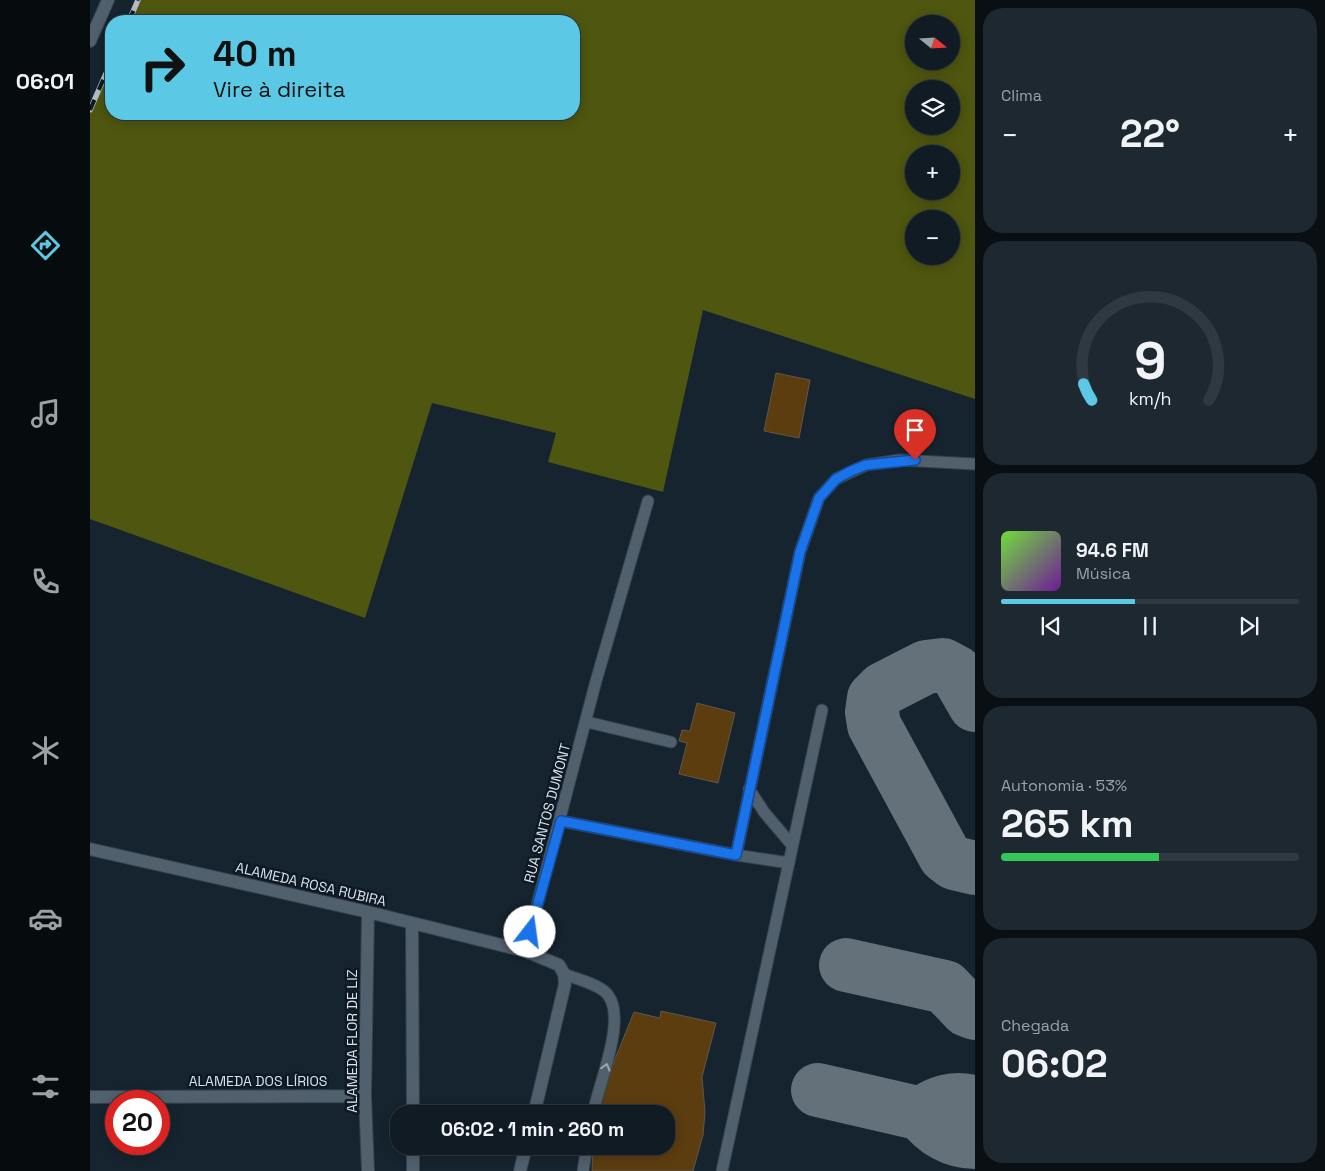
<!DOCTYPE html>
<html lang="pt">
<meta charset="utf-8">
<style>
body{margin:0;font-family:"Space Grotesk",sans-serif;background:#1e2830;color:#f1f3f6;height:100vh;display:flex;flex-direction:column;font-size:19px;white-space:nowrap}
*{box-sizing:border-box;margin:0}
p{font-size:16px;color:#9ca1a6}
.icon{flex:none;width:28px;height:28px;fill:none;stroke:currentColor;stroke-width:2;stroke-linecap:round;stroke-linejoin:round}
.map{position:relative;flex:1;overflow:hidden}
.panel{display:flex;flex-direction:column;gap:8px;padding:8px;background:#090f13;width:350px}
.panel>*{flex:none}
.hud{position:absolute;left:15px;top:15px;width:475px;height:105px;border-radius:20px;box-shadow:0 2px 12px #0003,0 0 0 1px #303941;background:#5bc8e6;color:#111;overflow:hidden}
.needle{width:32px;rotate:108deg}
.tools{position:absolute;left:815px;top:15px;display:grid;gap:10px}
.tools a{display:grid;place-items:center;width:55px;height:55px;border-radius:50%;background:#101b23;box-shadow:0 2px 12px #0003,0 0 0 1px #303941;font-size:25px}
.speed{position:absolute;left:15px;top:1090px;display:flex;gap:10px;font-size:25px;font-weight:700;text-align:center}
.speed>*{display:grid;place-content:center;width:65px;height:65px;border-radius:50%;background:#101b23;box-shadow:0 2px 12px #0003,0 0 0 1px #303941;line-height:1}
.speed .limit{border:8px solid #d22;background:#fff;color:#111}
.pin{position:absolute;display:grid;place-items:center;width:42px;height:42px;color:#fff;margin:-51px -21px;border-radius:50% 50% 50% 0;rotate:-45deg;box-shadow:0 0 5px #0007}
.pin .icon{rotate:45deg}
.me{position:absolute;width:55px;margin:-28px;rotate:15deg;stroke-linejoin:round;filter:drop-shadow(0 0 4px #0008)}
.turn{display:flex;align-items:center;gap:18px;height:105px;padding:0 25px;font-size:22px}
.turn .icon{width:65px;height:65px;stroke-width:2.5}
.turn b{display:block;font-size:35px;line-height:42px}
.big{font-size:38px;font-weight:600;line-height:1.1}
.panel .card{flex:1;display:flex;flex-direction:column;justify-content:center;gap:8px;min-width:0;padding:0 18px;border-radius:20px;background:#1e2830}
.panel .dial{align-items:center;gap:0}
.dial svg{height:130px;overflow:visible;fill:none;stroke:#303941;stroke-width:7;stroke-linecap:round;text-anchor:middle}
.dial text{fill:#f1f3f6;stroke:none}
.song{display:flex;align-items:center;gap:15px}
.cover{width:60px;height:60px;border-radius:8px;background:linear-gradient(135deg,hsl(100 70% 55%),hsl(280 70% 35%))}
.played{height:5px;border-radius:2px;background:linear-gradient(90deg,#5bc8e6 45%,#303941 45%)}
.keys{display:flex;justify-content:space-around;direction:ltr}
.heat{display:flex;justify-content:space-between;align-items:center;font-size:28px;direction:ltr}
.charge{height:8px;border-radius:4px;background:linear-gradient(90deg,#34c759 53%,#303941 0)}
.trip{position:absolute;left:300px;top:1105px;width:285px;height:50px;border-radius:20px;background:#101b23;box-shadow:0 2px 12px #0003,0 0 0 1px #303941;font-weight:600;line-height:50px;text-align:center}
main{display:flex;flex:1;min-height:0}
.dock{display:flex;flex-direction:column;width:90px;justify-content:space-around;align-items:center;background:#060b0e;color:#9ca1a6}
.dock .icon{width:35px;height:35px}
.dock .current{color:#5bc8e6}
.dock b{font-size:22px;color:#f1f3f6}
.map>svg:first-child{display:block}
.forest{fill:#4e560f;fill-rule:evenodd}
.lines{fill:none;stroke-linecap:round;stroke-linejoin:round}
.taxiway{stroke:#64707a;stroke-width:54}
.building{fill:#5b3d10;stroke:#635647}
.service-casing{stroke:#36404a;stroke-width:13}
.minor-casing{stroke:#36404a;stroke-width:14}
.service{stroke:#51606d;stroke-width:11}
.minor{stroke:#51606d;stroke-width:12}
.rail-casing{stroke:#b2bcc5;stroke-width:5.5}
.rail{stroke:#0d1a25;stroke-width:4;stroke-dasharray:11;stroke-linecap:butt}
.oneway{stroke:#9ca8b2}
.route-casing{stroke:#114b97;stroke-width:12}
.route{stroke:#1a73e8;stroke-width:9}
.labels{text-anchor:middle;dominant-baseline:central;stroke-width:5;stroke-linejoin:round;paint-order:stroke}
.street-label{font-size:14px;fill:#dae3eb;stroke:#0d1a25}
</style>
<main>
<nav class="dock">
<b>06:01</b>
<svg class="icon current" aria-label="directions" viewBox="0 0 24 24"><path d="M12 3l9 9-9 9-9-9zM9 14v-3h6M13 9l2 2-2 2"/></svg>
<svg class="icon" aria-label="music" viewBox="0 0 24 24"><path d="M9 18V5l10-2v13"/><circle cx="6" cy="18" r="3"/><circle cx="16" cy="16" r="3"/></svg>
<svg class="icon" aria-label="phone" viewBox="0 0 24 24"><path d="M5 4h4l2 5-3 2q2 4 5 5l2-3 5 2v4C11 20 4 13 5 4z"/></svg>
<svg class="icon" aria-label="climate" viewBox="0 0 24 24"><path d="M12 3v18M4 7l16 10M4 17L20 7"/></svg>
<svg class="icon" aria-label="car" viewBox="0 0 24 24"><path d="M5 17H2v-5l4-1 3-4h7l3 4 3 1v5h-3M9 17h6M6 11h13"/><circle cx="7" cy="17" r="2"/><circle cx="17" cy="17" r="2"/></svg>
<svg class="icon" aria-label="filters" viewBox="0 0 24 24"><path d="M4 7h16M4 17h16"/><circle cx="9" cy="7" r="2"/><circle cx="15" cy="17" r="2"/></svg>
</nav>
<div class="map">
<svg width="885" height="1171" viewBox="0 0 885 1171">
<rect width="100%" height="100%" fill="#16242f"/>
<!-- forest -->
<path class="forest" d="M48 0H885V399L613 310 573 492 458 462 466 433 342 403 275 618 0 519V110L21 62V114H484V21H39ZM824 24H861V61H824ZM824 89H861V126H824ZM824 154H861V191H824ZM824 219H861V256H824Z"/>
<g class="lines">
<!-- taxiway -->
<path class="taxiway" d="M885 705 866 672 853 665 836 667 793 689 784 698 782 712 784 725 855 856 864 863 885 868
M756 965 855 987 877 1010 885 1013
M728 1090 832 1114C845 1131 863 1142 885 1142
M832 1114C847 1102 866 1096 885 1103"/>
</g>
<!-- building -->
<path class="building" d="M686 373 720 380 709 438 674 431Z
M607 703 645 713 628 783 589 774 597 743 589 741 592 730 600 731Z
M571 1011 626 1023 612 1077 615 1112 613 1135 603 1171H502L503 1146H576V1114H508L525 1059 544 1012 570 1018Z"/>
<g class="lines">
<defs>
<path id="service" d="M497 722 581 742
M659 789 674 812 702 845
M471 821 646 855 699 863
M646 855 710 552 729 498 746 479 776 465 810 460 885 464
M435 951 506 681 558 501
M474 974C486 979 510 984 518 995 537 1020 508 1085 503 1114
M493 1171 497 1146
M632 1171 732 710"/>
<path id="minor" d="M0 41 18 0
M0 849 278 912 435 951 469 965 474 974 475 984 444 1114
M278 912 275 1096 278 1171
M322 923 323 1114
M0 1097 275 1096
M323 1146V1171
M430 1171 436 1146"/>
</defs>
<!-- service casing -->
<use href="#service" class="service-casing"/>
<!-- minor casing -->
<use href="#minor" class="minor-casing"/>
<!-- service -->
<use href="#service" class="service"/>
<!-- minor -->
<use href="#minor" class="minor"/>
<defs>
<path id="rail" d="M39 21 48 0
M0 110 21 62"/>
</defs>
<!-- rail casing -->
<use href="#rail" class="rail-casing"/>
<!-- rail -->
<use href="#rail" class="rail"/>
</g>
<!-- one-way arrows -->
<defs><path id="oneway-chevron" d="M-2-3.5L2.5 0L-2 3.5" fill="none" stroke-width="1.6" stroke-linecap="round" stroke-linejoin="round" transform="scale(1.25)"/></defs>
<use class="oneway" href="#oneway-chevron" transform="translate(516 1067) rotate(-74)"/>
<g class="lines">
<defs>
<path id="route" d="M440 932 471 821 646 855 710 552 729 498 746 479 761 471 776 465 825 460"/>
</defs>
<!-- route casing -->
<use href="#route" class="route-casing"/>
<!-- route -->
<use href="#route" class="route"/>
</g>
<g class="labels">
<!-- street labels -->
<g class="street-label">
<text transform="translate(457 813) rotate(-75)">RUA SANTOS DUMONT</text>
<text transform="translate(221 884) rotate(13)">ALAMEDA ROSA RUBIRA</text>
<text transform="translate(262 1041) rotate(-90)">ALAMEDA FLOR DE LIZ</text>
<text x="168" y="1081">ALAMEDA DOS LÍRIOS</text>
</g>
</g>
</svg>
<div class="tools">
<a><svg class="needle" viewBox="-14 -14 28 28"><path d="M0-13l5 13h-10z" fill="#e53935"/><path d="M0 13l5-13h-10z" fill="#9ca1a6"/></svg></a>
<a><svg class="icon" aria-label="layers" viewBox="0 0 24 24"><path d="M12 4l9 5-9 5-9-5zM3 14l9 5 9-5"/></svg></a>
<a>+</a>
<a>−</a>
</div>
<div class="speed"><div class="limit">20</div></div>
<div class="pin" style="left:825px;top:460px;background:#d93025"><svg class="icon" aria-label="arrive" viewBox="0 0 24 24"><path d="M6 21V4h12l-3 4 3 4H6"/></svg></div>
<svg class="me" style="left:440px;top:932px" viewBox="-20 -20 40 40"><circle r="19" fill="#fff"/><path d="M0-13L10 11 0 6-10 11z" fill="#1a73e8"/></svg>
<div class="trip">06:02 · 1 min · 260 m</div>
<div class="hud">
<div class="turn"><svg class="icon" aria-label="right" viewBox="0 0 24 24"><path d="M7 20v-9h11M14 6l5 5-5 5"/></svg><div><b>40 m</b>Vire à direita</div></div>
</div>
</div>
<section class="panel">
<div class="card"><p>Clima</p>
<div class="heat"><a>−</a><b class="big">22°</b><a>+</a></div>
</div>
<div class="card dial"><svg viewBox="0 0 100 80">
<path d="M14 69A42 42 0 1 1 86 69"/>
<path d="M14 69A42 42 0 0 1 9 59" stroke="#5bc8e6"/>
<text x="50" y="56" font-size="32" font-weight="700">9</text>
<text x="50" y="72" font-size="11">km/h</text>
</svg></div>
<div class="card">
<div class="song"><i class="cover"></i><div><b>94.6 FM</b><p>Música</p></div></div>
<div class="played"></div>
<div class="keys"><svg class="icon" aria-label="previous" viewBox="0 0 24 24"><path d="M18 5L8 12l10 7zM5 5v14"/></svg><svg class="icon" aria-label="pause" viewBox="0 0 24 24"><path d="M8 5v14M16 5v14"/></svg><svg class="icon" aria-label="next" viewBox="0 0 24 24"><path d="M6 5l10 7-10 7zM19 5v14"/></svg></div>
</div>
<div class="card"><p>Autonomia · 53%</p><b class="big">265 km</b><div class="charge"></div></div>
<div class="card"><p>Chegada</p><b class="big">06:02</b></div>
</section>
</main>
